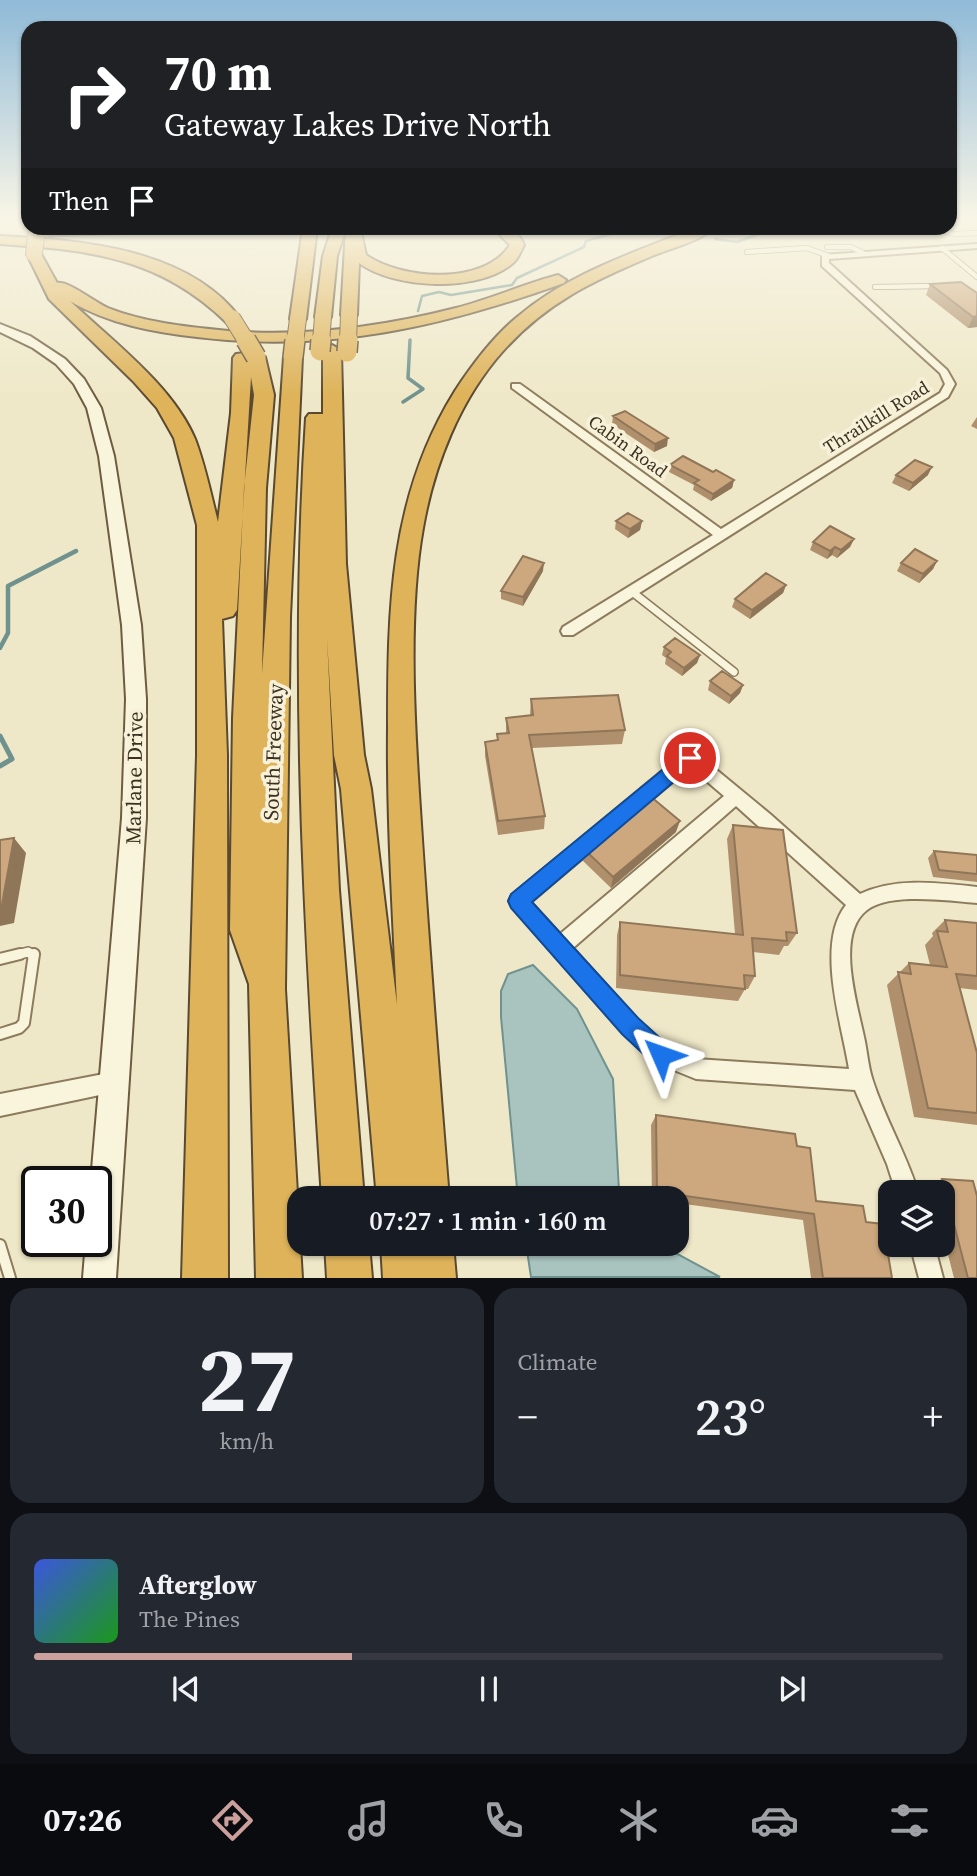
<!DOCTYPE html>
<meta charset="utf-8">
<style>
body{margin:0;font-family:"Source Serif 4",serif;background:#242831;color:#f1f3f6;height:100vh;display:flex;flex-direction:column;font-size:26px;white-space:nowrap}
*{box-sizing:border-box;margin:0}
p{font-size:23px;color:#9ea1a6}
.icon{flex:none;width:38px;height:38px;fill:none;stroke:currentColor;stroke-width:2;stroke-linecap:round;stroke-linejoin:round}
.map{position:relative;height:1278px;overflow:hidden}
.side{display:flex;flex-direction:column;gap:10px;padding:10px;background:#0d0f14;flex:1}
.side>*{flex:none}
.guide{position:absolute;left:21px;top:21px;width:936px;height:214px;border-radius:21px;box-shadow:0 2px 5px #0004;background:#202124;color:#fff;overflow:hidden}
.buttons{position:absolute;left:878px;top:1180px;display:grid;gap:14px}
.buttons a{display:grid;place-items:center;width:77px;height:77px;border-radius:14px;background:#171b24;box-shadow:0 2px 5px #0004;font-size:35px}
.speed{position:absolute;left:21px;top:1166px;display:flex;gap:14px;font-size:35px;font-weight:700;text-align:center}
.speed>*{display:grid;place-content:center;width:91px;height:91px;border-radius:50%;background:#171b24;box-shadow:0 2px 5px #0004;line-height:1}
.speed .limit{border:4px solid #111;border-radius:10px;background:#fff;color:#111}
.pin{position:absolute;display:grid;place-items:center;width:60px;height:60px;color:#fff;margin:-30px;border:4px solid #fff;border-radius:50%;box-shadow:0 2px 7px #0007}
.me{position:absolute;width:77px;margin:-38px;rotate:313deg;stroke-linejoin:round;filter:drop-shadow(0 0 5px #0008)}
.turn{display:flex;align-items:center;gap:24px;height:147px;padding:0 28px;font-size:32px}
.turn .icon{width:91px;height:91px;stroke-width:2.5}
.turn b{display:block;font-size:49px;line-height:60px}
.then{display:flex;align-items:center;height:66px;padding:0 28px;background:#0003;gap:14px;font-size:26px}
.big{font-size:52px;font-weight:600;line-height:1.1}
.side .card{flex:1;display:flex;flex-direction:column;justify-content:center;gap:10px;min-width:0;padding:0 24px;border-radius:21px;background:#242831}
.side .dial{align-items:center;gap:0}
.dial b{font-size:91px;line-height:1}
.song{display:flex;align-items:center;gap:21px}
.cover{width:84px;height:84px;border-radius:10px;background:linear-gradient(135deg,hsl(230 70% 55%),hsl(120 70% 35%))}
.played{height:7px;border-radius:4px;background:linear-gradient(90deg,#cb9f9b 35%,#363941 35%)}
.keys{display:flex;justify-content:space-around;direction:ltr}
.heat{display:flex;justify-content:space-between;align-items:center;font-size:38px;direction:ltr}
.side .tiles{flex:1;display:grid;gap:10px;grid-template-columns:1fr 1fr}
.card:last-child{grid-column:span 2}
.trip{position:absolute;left:287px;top:1186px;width:402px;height:70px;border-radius:21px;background:#171b24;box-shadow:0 2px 5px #0004;font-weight:600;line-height:70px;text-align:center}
.tab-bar{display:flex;height:112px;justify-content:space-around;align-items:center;background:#090b0e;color:#9ea1a6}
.tab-bar .icon{width:49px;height:49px}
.tab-bar .current{color:#cb9f9b}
.tab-bar b{font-size:32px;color:#f1f3f6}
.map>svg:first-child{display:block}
.water{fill:#a9c3bf;stroke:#6f928e;stroke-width:2}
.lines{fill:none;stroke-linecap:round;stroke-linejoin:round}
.stream-far3{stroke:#6f928e;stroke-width:2.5}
.stream-far2{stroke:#6f928e;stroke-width:3.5}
.stream-far1{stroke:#6f928e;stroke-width:4.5}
.stream{stroke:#6f928e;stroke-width:5}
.lane-far3-casing{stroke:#8c7b5d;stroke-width:6}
.lane-far2-casing{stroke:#8c7b5d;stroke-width:10}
.lane-far1-casing{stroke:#8c7b5d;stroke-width:12}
.lane-casing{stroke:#8c7b5d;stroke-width:14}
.street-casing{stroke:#8c7b5d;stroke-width:4}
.secondary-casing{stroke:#6e5c40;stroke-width:4}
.highway-casing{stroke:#5a4931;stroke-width:4}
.lane-far3{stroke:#f9f4dc;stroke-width:4.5}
.lane-far2{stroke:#f9f4dc;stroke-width:7}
.lane-far1{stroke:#f9f4dc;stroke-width:9}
.lane{stroke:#f9f4dc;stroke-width:10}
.street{fill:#f9f4dc;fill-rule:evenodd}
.secondary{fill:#f9f4dc;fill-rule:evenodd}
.highway{fill:#deb35a;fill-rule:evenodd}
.highway-bridge-far1-casing{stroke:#5a4931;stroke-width:18;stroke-linecap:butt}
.highway-bridge-casing{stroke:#5a4931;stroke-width:22;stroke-linecap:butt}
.highway-bridge-far1{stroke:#deb35a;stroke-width:16}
.highway-bridge{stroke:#deb35a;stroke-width:19}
.wall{fill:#b0906c}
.shaded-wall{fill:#907658}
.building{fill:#cda87e;stroke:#907658;stroke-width:2}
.route{fill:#1a73e8;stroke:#114b97;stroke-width:2}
.labels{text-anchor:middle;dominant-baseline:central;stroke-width:7;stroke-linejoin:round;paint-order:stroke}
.far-street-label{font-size:18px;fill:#3c3120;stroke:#f6f1d8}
.street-label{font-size:21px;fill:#3c3120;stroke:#f6f1d8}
</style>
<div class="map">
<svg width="977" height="1278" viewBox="0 0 977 1278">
<rect width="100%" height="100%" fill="#efe8c8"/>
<!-- water -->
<path class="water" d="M533 965 577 1009 613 1079 619 1191 623 1199H518L501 1017V991L508 974Z
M526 1244H659L720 1277H531Z"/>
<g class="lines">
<!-- stream-far3 -->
<path class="stream-far3" d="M715 239 737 242 775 228
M418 311 422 296 439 292 451 295 512 285 517 278 584 247 586 241 625 230 647 234"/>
<!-- stream-far2 -->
<path class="stream-far2" d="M403 402 423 389 408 378 410 340"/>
<!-- stream-far1 -->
<path class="stream-far1" d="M0 648 8 633V586L76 551"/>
<!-- stream -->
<path class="stream" d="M0 736 12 759 0 766"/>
<defs>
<path id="lane-far3" d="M950 218 971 216
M939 228 953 234 977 233
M827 247H851L863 253
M942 248 977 277
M747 252 807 248 829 256
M875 287 938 286"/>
<path id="lane-far2" d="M631 591 734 672"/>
<path id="lane-far1" d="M13 956 28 952 34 956"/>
<path id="lane" d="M0 959 20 954
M0 1034 19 1028 24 1023 34 954
M0 1245 10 1278"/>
<path id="street" d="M977 244V248L829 259V263L947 370 955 384 948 397 573 635H563L561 631 563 627 713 535 512 388V384H520L721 529 940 393 945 384 940 373 822 266V255Z
M690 751 696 753 770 814 860 894C896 877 939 883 977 887V903C950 901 890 892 867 910 835 934 857 1003 864 1037 867 1050 868 1065 872 1078 884 1117 906 1153 918 1192H896L887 1164 855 1090 696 1079 654 1062 623 1033 512 907 509 901 512 895 684 753ZM690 767 724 796 560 934 531 902ZM736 806 846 905C815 944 842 1024 849 1069L696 1059 668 1048 637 1019 573 948Z
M114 1072 121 1075 124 1082 121 1089 114 1092 0 1116V1094Z
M910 1244H934L943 1278H919Z"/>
<path id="secondary" d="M0 324 30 336 65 359 84 379 101 408 114 456 141 625 146 699V818L116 1278H83L86 1241H96V1181H91L122 818 126 699 122 625 99 456 87 408 74 384 56 364 33 348 0 332Z"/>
<path id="highway" d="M47 228H166L159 232 52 235 47 234Z
M303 228H317L306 319 298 324 290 319Z
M332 228H360L366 255C402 280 484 286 510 245L493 228C509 228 518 230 524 245 521 251 518 259 513 263 478 293 394 289 359 263L357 315 349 320 341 315 346 228 337 256 331 317 323 322 315 317 323 256Z
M695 228H713C699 242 671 248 652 256 593 281 547 302 503 351 460 399 434 465 423 528 407 617 415 733 421 824 429 949 439 1074 449 1199H377L341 789 334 755 327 638 339 890 364 1199H322C305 940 289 677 306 418L309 414H323V350L332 345 341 350 346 564 364 755 371 789 397 1005C393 913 387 821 388 729 388 609 389 497 455 391 472 365 492 338 516 318 567 274 633 253 695 228Z
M0 236C80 240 187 248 240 318L238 322H226C159 257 89 250 0 244Z
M34 250 41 254 57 283C69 281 94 302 108 308 146 323 189 327 229 331 305 337 382 327 456 308 491 299 524 284 558 275L566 280 564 283C441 327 328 353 197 337 153 332 109 324 70 301 111 340 173 386 195 439 205 465 211 495 218 522L231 413 233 358 236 354 256 352 265 357 274 395 266 488 262 674 284 357 293 352 302 357 290 617 285 989 302 1278H256L249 984 230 930 233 718 244 488 254 395 251 377 237 610 233 616 222 619 227 755 228 1278H182L197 755V525L174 438 157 408 133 381 49 299 27 254Z
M325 1244H369L372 1278H327Z
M381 1244H453L456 1278H383Z"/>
</defs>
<!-- lane-far3 casing -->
<use href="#lane-far3" class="lane-far3-casing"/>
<!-- lane-far2 casing -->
<use href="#lane-far2" class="lane-far2-casing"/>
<!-- lane-far1 casing -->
<use href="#lane-far1" class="lane-far1-casing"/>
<!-- lane casing -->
<use href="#lane" class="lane-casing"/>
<!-- street casing -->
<use href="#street" class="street-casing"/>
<!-- secondary casing -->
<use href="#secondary" class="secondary-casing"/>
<!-- highway casing -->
<use href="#highway" class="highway-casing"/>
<!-- lane-far3 -->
<use href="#lane-far3" class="lane-far3"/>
<!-- lane-far2 -->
<use href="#lane-far2" class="lane-far2"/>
<!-- lane-far1 -->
<use href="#lane-far1" class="lane-far1"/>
<!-- lane -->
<use href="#lane" class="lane"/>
<!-- street -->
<use href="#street" class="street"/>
<!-- secondary -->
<use href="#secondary" class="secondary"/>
<!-- highway -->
<use href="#highway" class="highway"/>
<defs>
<path id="highway-bridge-far1" d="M34 254 37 228
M232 318 247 342
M295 342 298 319
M321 342 323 317
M348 342 349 315"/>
<path id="highway-bridge" d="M246 340 256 357
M320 351 321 340
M347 352 348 340
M293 357 295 340"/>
</defs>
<!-- highway-bridge-far1 casing -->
<use href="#highway-bridge-far1" class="highway-bridge-far1-casing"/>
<!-- highway-bridge casing -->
<use href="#highway-bridge" class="highway-bridge-casing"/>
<!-- highway-bridge-far1 -->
<use href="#highway-bridge-far1" class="highway-bridge-far1"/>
<!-- highway-bridge -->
<use href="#highway-bridge" class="highway-bridge"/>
</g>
<!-- wall -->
<path class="wall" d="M900 228H928L927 231 907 233Z
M930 284 977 293V327L968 328 926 295Z
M613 416 667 446 654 452 612 424Z
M977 417V429L971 426Z
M670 465 713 472 734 480 732 488 711 501 693 490 694 485 669 472Z
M896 475H928L909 491 892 483Z
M616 521H642L640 530 628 538 615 529Z
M854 539 850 547 837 558 832 555 827 559 810 550 813 542Z
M937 561 933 569 919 583 897 571 901 563Z
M543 571 523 606 501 599V591Z
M786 585 783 593 750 619 732 607 735 599Z
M664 647 700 655 697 663 682 676 665 664 666 658 662 655Z
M710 681 743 685 740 693 729 704 708 690Z
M531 699 625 730 622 744 532 748 545 816 544 829 498 835 485 756V742L497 741V734L506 733V718L530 715Z
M733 825 797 933 788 946H784L779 955 753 952 755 976 748 989H745L738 1001 616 988 617 935 620 922 735 934 727 839Z
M676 832 611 888 583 861 585 850Z
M934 851 977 855V882L933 877 928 858Z
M945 920 977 923V990L959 988 977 1053V1125L914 1117 887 985 909 963 930 965 925 945 933 936 932 933Z
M656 1115 797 1146 816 1201 866 1222 892 1278H811L803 1220 677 1203V1199H652L651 1125Z
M942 1179 977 1278H954L943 1235V1192H932L931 1184Z"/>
<!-- shaded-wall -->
<path class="shaded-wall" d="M908 228H928L927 231 907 233Z
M977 316V327L968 328 973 317Z
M668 438 667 446 654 452 655 444Z
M932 467 928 475 909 491 913 483Z
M734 480 732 488 711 501 713 494Z
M642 521 640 530 628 538 630 529Z
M854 539 850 547 837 558 841 550Z
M835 547 832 555 827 559 830 551Z
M937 561 933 569 919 583 923 574Z
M544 563 543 571 523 606V597Z
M786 585 783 593 750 619 752 610Z
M700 655 697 663 682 676 684 668Z
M743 685 740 693 729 704 731 696Z
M680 821 676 832 611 888 613 877Z
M14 838 26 853 14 923 0 926V910Z"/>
<!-- building -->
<path class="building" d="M961 282 977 293V316L973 317 930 284Z
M625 411 668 438 655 444 613 416Z
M683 456 713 472 716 470 734 480 713 494 694 483 699 480 670 465Z
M915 460 932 467 913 483 896 475Z
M628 513 642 521 630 529 616 521Z
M830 526 854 539 841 550 835 547 830 551 813 542Z
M915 549 937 561 923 574 901 563Z
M523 556 544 563 523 597 501 591Z
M766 573 786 585 752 610 735 599Z
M675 638 700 655 684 668 667 656 671 652 664 647Z
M722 671 743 685 731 696 710 681Z
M618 695 625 730 529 735 545 816 498 821 485 742 498 740 497 734 509 733 506 718 533 715 531 699Z
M650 796 680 821 613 877 585 850Z
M733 825 783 830 797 933 786 932 787 941 752 938 755 976 744 975 745 989 620 975V922L743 935Z
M14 838 1 910H0V840Z
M934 851 977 855V874L939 870Z
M945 920 977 923V976L956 974 977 1053V1113L928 1108 898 972 911 974 909 963 947 967 937 931 948 932Z
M656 1115 795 1134 797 1146 810 1148 816 1201 863 1206 866 1222 883 1224 892 1278H823L814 1214 657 1192Z
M942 1179 973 1181 977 1196V1278H968Z"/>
<!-- sky -->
<linearGradient id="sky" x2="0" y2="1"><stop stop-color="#8fbad8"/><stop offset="0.55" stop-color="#f8f5e6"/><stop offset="1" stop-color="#f8f5e6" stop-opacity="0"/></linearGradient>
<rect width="977" height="395" fill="url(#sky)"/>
<!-- route -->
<path class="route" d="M690 750 696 753 699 758 696 763 532 902 638 1018 670 1047 673 1055 670 1063 661 1067 653 1063 622 1034 511 908 508 901 511 894 683 753Z"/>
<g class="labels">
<!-- far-street labels -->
<g class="far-street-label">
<text transform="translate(876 417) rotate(-32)">Thrailkill Road</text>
<text transform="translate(628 446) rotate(36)">Cabin Road</text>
</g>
<!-- street labels -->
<g class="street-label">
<text transform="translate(273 752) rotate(-88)">South Freeway</text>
<text transform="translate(134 778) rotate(-89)">Marlane Drive</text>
</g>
</g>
</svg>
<div class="buttons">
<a><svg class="icon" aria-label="layers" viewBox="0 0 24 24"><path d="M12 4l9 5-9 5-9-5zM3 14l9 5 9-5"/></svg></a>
</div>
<div class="speed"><div class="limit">30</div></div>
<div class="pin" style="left:690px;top:758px;background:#d93025"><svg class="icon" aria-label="arrive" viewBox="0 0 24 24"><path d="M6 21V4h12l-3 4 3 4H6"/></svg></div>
<svg class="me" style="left:661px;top:1055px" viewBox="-20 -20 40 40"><path d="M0-17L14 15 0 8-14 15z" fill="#1a73e8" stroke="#fff" stroke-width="4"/></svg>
<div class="trip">07:27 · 1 min · 160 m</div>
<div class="guide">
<div class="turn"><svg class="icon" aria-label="right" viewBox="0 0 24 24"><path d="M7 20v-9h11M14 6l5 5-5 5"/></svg><div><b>70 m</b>Gateway Lakes Drive North</div></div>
<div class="then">Then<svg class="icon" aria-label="arrive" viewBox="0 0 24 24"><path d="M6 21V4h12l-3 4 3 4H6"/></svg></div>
</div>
</div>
<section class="side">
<div class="tiles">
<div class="card dial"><b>27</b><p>km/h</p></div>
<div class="card"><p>Climate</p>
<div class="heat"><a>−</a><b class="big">23°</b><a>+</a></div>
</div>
<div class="card">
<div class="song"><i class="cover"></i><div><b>Afterglow</b><p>The Pines</p></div></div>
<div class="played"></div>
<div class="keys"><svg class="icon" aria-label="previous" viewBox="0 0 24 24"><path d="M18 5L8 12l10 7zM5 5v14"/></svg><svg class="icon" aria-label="pause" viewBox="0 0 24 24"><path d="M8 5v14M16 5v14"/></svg><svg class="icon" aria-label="next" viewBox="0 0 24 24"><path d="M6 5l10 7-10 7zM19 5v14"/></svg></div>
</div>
</div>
</section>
<nav class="tab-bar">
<b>07:26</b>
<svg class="icon current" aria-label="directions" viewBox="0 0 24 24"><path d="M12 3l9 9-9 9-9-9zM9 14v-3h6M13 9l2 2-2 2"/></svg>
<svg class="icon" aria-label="music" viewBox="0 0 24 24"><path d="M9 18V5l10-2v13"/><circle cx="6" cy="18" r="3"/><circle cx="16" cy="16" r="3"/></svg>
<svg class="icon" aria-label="phone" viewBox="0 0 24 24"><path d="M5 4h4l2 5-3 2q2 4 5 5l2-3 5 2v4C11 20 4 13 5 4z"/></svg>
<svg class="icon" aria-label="climate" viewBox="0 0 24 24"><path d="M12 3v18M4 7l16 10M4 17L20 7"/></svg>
<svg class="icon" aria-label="car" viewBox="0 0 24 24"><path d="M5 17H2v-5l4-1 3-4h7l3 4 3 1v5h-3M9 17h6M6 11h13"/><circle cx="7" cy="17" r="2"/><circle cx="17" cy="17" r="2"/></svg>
<svg class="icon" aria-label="filters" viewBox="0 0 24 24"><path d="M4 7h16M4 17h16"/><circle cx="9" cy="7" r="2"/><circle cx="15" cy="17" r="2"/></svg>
</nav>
